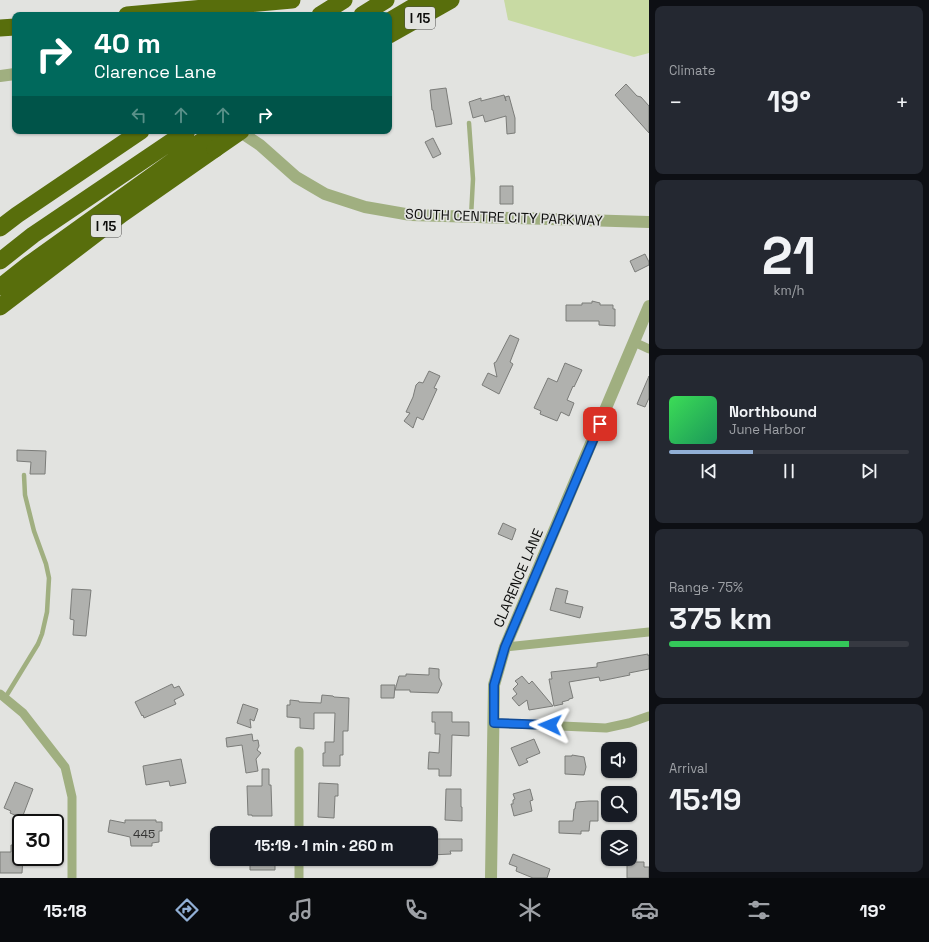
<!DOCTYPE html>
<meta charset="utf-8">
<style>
body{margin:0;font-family:"Space Grotesk",sans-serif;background:#242831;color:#f1f3f6;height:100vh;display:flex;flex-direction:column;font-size:15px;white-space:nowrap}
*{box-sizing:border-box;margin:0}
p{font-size:13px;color:#9ea1a6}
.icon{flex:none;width:22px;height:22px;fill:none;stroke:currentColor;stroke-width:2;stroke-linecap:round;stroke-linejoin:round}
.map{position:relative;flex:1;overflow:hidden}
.panel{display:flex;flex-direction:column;gap:6px;padding:6px;background:#0d0f14;width:280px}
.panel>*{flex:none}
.top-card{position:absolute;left:12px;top:12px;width:380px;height:122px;border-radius:8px;box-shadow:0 1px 3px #0004;background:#00695c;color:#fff;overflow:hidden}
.fabs{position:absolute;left:601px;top:742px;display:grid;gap:8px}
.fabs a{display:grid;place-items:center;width:36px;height:36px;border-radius:8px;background:#171b24;box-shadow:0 1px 3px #0004;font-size:20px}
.speed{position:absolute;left:12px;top:814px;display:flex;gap:8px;font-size:20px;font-weight:700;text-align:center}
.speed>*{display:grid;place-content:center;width:52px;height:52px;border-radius:50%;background:#171b24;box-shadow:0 1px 3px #0004;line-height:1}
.speed .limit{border:2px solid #111;border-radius:6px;background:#fff;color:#111}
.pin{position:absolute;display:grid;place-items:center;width:34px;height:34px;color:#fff;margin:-17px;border-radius:8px;box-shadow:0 2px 6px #0006}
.me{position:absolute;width:44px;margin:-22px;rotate:272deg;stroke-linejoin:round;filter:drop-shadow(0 0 3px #0008)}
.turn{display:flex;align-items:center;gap:14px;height:84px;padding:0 16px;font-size:18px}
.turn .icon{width:52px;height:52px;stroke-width:2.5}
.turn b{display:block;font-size:28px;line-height:34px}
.lanes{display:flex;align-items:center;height:38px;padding:0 16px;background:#0003;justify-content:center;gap:20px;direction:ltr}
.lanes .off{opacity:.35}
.big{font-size:30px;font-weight:700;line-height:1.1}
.panel .widget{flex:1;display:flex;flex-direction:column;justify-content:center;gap:6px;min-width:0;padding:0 14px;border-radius:8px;background:#242831}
.panel .dial{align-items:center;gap:0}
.dial b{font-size:52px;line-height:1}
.song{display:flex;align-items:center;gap:12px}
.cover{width:48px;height:48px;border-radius:6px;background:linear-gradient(135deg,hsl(130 70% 55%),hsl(150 70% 35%))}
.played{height:4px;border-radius:2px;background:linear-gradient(90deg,#91afd5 35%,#363941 35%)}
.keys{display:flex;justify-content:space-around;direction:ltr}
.heat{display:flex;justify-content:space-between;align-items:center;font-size:22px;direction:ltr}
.charge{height:6px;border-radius:3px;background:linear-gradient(90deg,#34c759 75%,#363941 0)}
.trip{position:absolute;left:210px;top:826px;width:228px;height:40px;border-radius:8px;background:#171b24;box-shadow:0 1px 3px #0004;font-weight:700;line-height:40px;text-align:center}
.tabs{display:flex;height:64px;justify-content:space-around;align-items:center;background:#090b0e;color:#9ea1a6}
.tabs .icon{width:28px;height:28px}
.tabs .current{color:#91afd5}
.tabs b{font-size:18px;color:#f1f3f6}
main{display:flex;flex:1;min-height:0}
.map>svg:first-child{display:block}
.green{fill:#c8daa3}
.building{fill:#b0b1ae;stroke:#7b7c79}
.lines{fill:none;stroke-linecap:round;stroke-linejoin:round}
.service{stroke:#a0af80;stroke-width:4.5}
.minor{stroke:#a0af80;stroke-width:9}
.tertiary{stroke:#a0af80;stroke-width:12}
.motorway{stroke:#586e0c;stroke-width:17}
.motorway-bridge{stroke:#586e0c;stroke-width:17}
.route-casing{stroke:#114b97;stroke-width:10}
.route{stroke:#1a73e8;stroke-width:7}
.labels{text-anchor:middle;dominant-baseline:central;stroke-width:3.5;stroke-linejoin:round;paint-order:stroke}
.number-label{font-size:12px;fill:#353534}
.shield{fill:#e2e3e0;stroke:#4c4c4b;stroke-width:1}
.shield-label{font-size:13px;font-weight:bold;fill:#0c0c0b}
.street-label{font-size:14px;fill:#0c0c0b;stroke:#e2e3e0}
</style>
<main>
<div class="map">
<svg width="649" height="878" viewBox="0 0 649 878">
<rect width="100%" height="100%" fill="#e2e3e0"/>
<!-- green -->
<path class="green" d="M504 0H649V53L634 57 508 20Z"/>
<!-- building -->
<path class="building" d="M626 84 637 96 641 97 649 106V133L615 95Z
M446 88 452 124 436 127 433 110H432L430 90Z
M504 95 506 101 505 97 509 96 515 118V133L507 134 506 116 485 122 483 115 473 118 469 102 481 98V101Z
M433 138 441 154 433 158 425 142Z
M500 186H513V204H500Z
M645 254 649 262V265L635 272 630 261Z
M592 301 600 303V305H613V309H615V326L599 325V321H566V305H582V303H592Z
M510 335 519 339 510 362 513 364 499 394 482 385 488 373 497 377 494 363 496 362Z
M565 363 582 370 574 387 573 386 567 400 574 403 569 416 561 412 557 421 540 414 541 411 534 408 548 378 557 382Z
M429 371 440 376 434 388 437 389 423 420 417 417 413 428 404 421 410 413 406 412 413 397 416 385 419 382 423 383Z
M649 376V398L645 407 637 404Z
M17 450 46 451 45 474H30L31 462 17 461Z
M503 523 516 529 512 540 498 534Z
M556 588 568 591 565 603 583 607 580 618 550 610Z
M72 589 91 590 86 636 73 635 74 620 70 619Z
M648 654V656L649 655V669L629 673 630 675 600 681 599 677 569 682 573 698 569 699V700L562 702 563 704 554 706 549 679H552L551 672 597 667V663Z
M429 668 439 669V678L442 684 438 693 410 692V690H395L399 676H406V674L429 675Z
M522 676 529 684 532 681 553 706 529 710 527 700 519 706 512 698 517 694 513 689 518 684 515 681Z
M172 684 174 688 179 686 184 695 174 700 176 704 144 718 143 715 142 716 135 702Z
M381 685H395L394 698H381Z
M322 695 333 696 334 697 349 698 348 731H343V755H340V766H323V753H325V742H334L335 713H314V729L300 728V718L287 717V705H290V700L299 701V702L321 703Z
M243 704 258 709 254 721 250 719 251 728 237 723Z
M432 712H452V722H469V736L452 735 451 776H439V769H428L429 752 439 753 440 734H435V722H432Z
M252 734 253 741 258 740 259 746 257 750 261 753 256 759 258 771 246 773 242 745 227 747 226 738Z
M534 739 540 753 526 759 528 762 519 766 511 748Z
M572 755 584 757 586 767 584 775 565 774V756H572Z
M181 759 186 783 170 786 169 781 146 785 143 766Z
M262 769H269V785H271L272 816H252V815H248L247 786H262Z
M15 782 33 789 22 818 10 813 11 811 4 808Z
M319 783 338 784V796H335L334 818 318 817Z
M446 789H461V807H462V821L445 820Z
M530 789 533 800 530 801 532 811 514 816 511 804H513V800L515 799 513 794Z
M589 801H598V821H590L589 831H581V834L559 833V821H573L574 809H575L576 802Z
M110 820 125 823V820H156V822H162V831H159V842L152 843V846H131L130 837 108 832Z
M431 839H462V851H450L451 854 431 855Z
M11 845H21V857H23L22 873H0V852H11Z
M513 854 550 869 547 878H533L516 871 517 867 509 864Z
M250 859H275V870H250Z
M627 862H644V867H649V878H627Z"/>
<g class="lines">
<!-- service -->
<path class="service" d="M469 123 473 179 471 217
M5 698 38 644 42 634 47 612 49 578 46 564 34 531 25 495 24 475"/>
<!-- minor -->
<path class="minor" d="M634 342 649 349
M505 647 649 632
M0 694 23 713 65 767 72 797V878
M494 723 606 728 629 723 649 716
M299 751V833
M299 878V859"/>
<!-- tertiary -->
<path class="tertiary" d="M0 76 15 74
M239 131 260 145 296 177 325 194 365 207 411 215 649 222
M491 878 494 685 505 647 649 306"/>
<!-- motorway -->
<path class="motorway" d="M127 15 292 0
M320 15 344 0
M362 15 386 0
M389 21 425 0
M0 28 15 27
M389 35 451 0
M0 228 17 215 141 131
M0 261 33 235 187 131
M0 287 28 265 194 146 217 131
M0 307 122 214 215 149"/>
<!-- motorway-bridge -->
<path class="motorway-bridge" d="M215 149 241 131"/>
</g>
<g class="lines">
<defs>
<path id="route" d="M550 725 494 723V685L505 647 600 424"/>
</defs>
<!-- route casing -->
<use href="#route" class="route-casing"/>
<!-- route -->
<use href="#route" class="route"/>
</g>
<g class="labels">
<!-- number labels -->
<g class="number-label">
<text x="144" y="834">445</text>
</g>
<!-- shield labels -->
<g class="shield">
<rect x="405" y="7" width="30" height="22" rx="3"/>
<rect x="91" y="215" width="30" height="22" rx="3"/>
</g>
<g class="shield-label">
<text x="420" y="18">I 15</text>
<text x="106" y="226">I 15</text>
</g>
<!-- street labels -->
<g class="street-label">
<text transform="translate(504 217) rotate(2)">SOUTH CENTRE CITY PARKWAY</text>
<text transform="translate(518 578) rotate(-67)">CLARENCE LANE</text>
</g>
</g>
</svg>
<div class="fabs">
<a><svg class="icon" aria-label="sound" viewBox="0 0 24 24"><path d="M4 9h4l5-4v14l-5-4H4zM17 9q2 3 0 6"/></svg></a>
<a><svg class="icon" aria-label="search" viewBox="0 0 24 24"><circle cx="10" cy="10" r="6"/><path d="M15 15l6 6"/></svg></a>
<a><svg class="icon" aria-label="layers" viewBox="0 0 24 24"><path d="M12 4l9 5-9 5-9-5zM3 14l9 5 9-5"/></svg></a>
</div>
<div class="speed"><div class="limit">30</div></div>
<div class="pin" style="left:600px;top:424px;background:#d93025"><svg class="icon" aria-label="arrive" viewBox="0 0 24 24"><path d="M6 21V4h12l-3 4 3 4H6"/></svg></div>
<svg class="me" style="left:550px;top:725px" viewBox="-20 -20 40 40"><path d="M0-17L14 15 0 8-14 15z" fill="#1a73e8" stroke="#fff" stroke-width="4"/></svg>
<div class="trip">15:19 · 1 min · 260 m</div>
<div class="top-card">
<div class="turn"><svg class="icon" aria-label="right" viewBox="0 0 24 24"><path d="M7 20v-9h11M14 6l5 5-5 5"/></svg><div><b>40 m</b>Clarence Lane</div></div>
<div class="lanes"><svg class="icon off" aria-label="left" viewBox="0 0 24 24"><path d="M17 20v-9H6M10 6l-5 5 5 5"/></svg><svg class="icon off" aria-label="ahead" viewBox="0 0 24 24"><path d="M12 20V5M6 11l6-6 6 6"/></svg><svg class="icon off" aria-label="ahead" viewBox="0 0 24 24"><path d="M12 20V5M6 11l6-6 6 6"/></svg><svg class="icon" aria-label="right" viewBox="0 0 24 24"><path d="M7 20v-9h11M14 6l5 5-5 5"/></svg></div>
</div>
</div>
<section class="panel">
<div class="widget"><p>Climate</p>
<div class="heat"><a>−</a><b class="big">19°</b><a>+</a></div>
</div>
<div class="widget dial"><b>21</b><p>km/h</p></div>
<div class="widget">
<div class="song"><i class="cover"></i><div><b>Northbound</b><p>June Harbor</p></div></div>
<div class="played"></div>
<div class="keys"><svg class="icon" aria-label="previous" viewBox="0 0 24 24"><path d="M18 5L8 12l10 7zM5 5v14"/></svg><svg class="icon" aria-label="pause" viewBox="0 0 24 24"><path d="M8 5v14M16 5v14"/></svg><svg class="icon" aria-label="next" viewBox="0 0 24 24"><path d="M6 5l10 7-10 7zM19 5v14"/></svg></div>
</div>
<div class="widget"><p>Range · 75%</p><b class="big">375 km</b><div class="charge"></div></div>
<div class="widget"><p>Arrival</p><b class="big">15:19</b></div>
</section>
</main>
<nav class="tabs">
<b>15:18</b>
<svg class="icon current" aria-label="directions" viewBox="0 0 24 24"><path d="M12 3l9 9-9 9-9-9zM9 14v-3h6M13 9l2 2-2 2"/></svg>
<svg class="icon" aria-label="music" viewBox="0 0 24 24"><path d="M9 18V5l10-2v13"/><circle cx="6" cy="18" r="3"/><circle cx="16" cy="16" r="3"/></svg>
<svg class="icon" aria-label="phone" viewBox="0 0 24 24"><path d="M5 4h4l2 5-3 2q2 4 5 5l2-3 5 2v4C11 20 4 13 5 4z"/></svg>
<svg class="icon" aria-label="climate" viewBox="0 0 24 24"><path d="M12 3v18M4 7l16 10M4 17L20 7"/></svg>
<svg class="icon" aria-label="car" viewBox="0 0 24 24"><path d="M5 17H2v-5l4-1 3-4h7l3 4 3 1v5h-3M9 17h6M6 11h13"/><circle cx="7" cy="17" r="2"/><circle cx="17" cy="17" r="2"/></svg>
<svg class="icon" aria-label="filters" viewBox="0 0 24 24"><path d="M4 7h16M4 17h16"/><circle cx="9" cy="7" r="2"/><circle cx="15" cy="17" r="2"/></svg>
<b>19°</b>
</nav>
